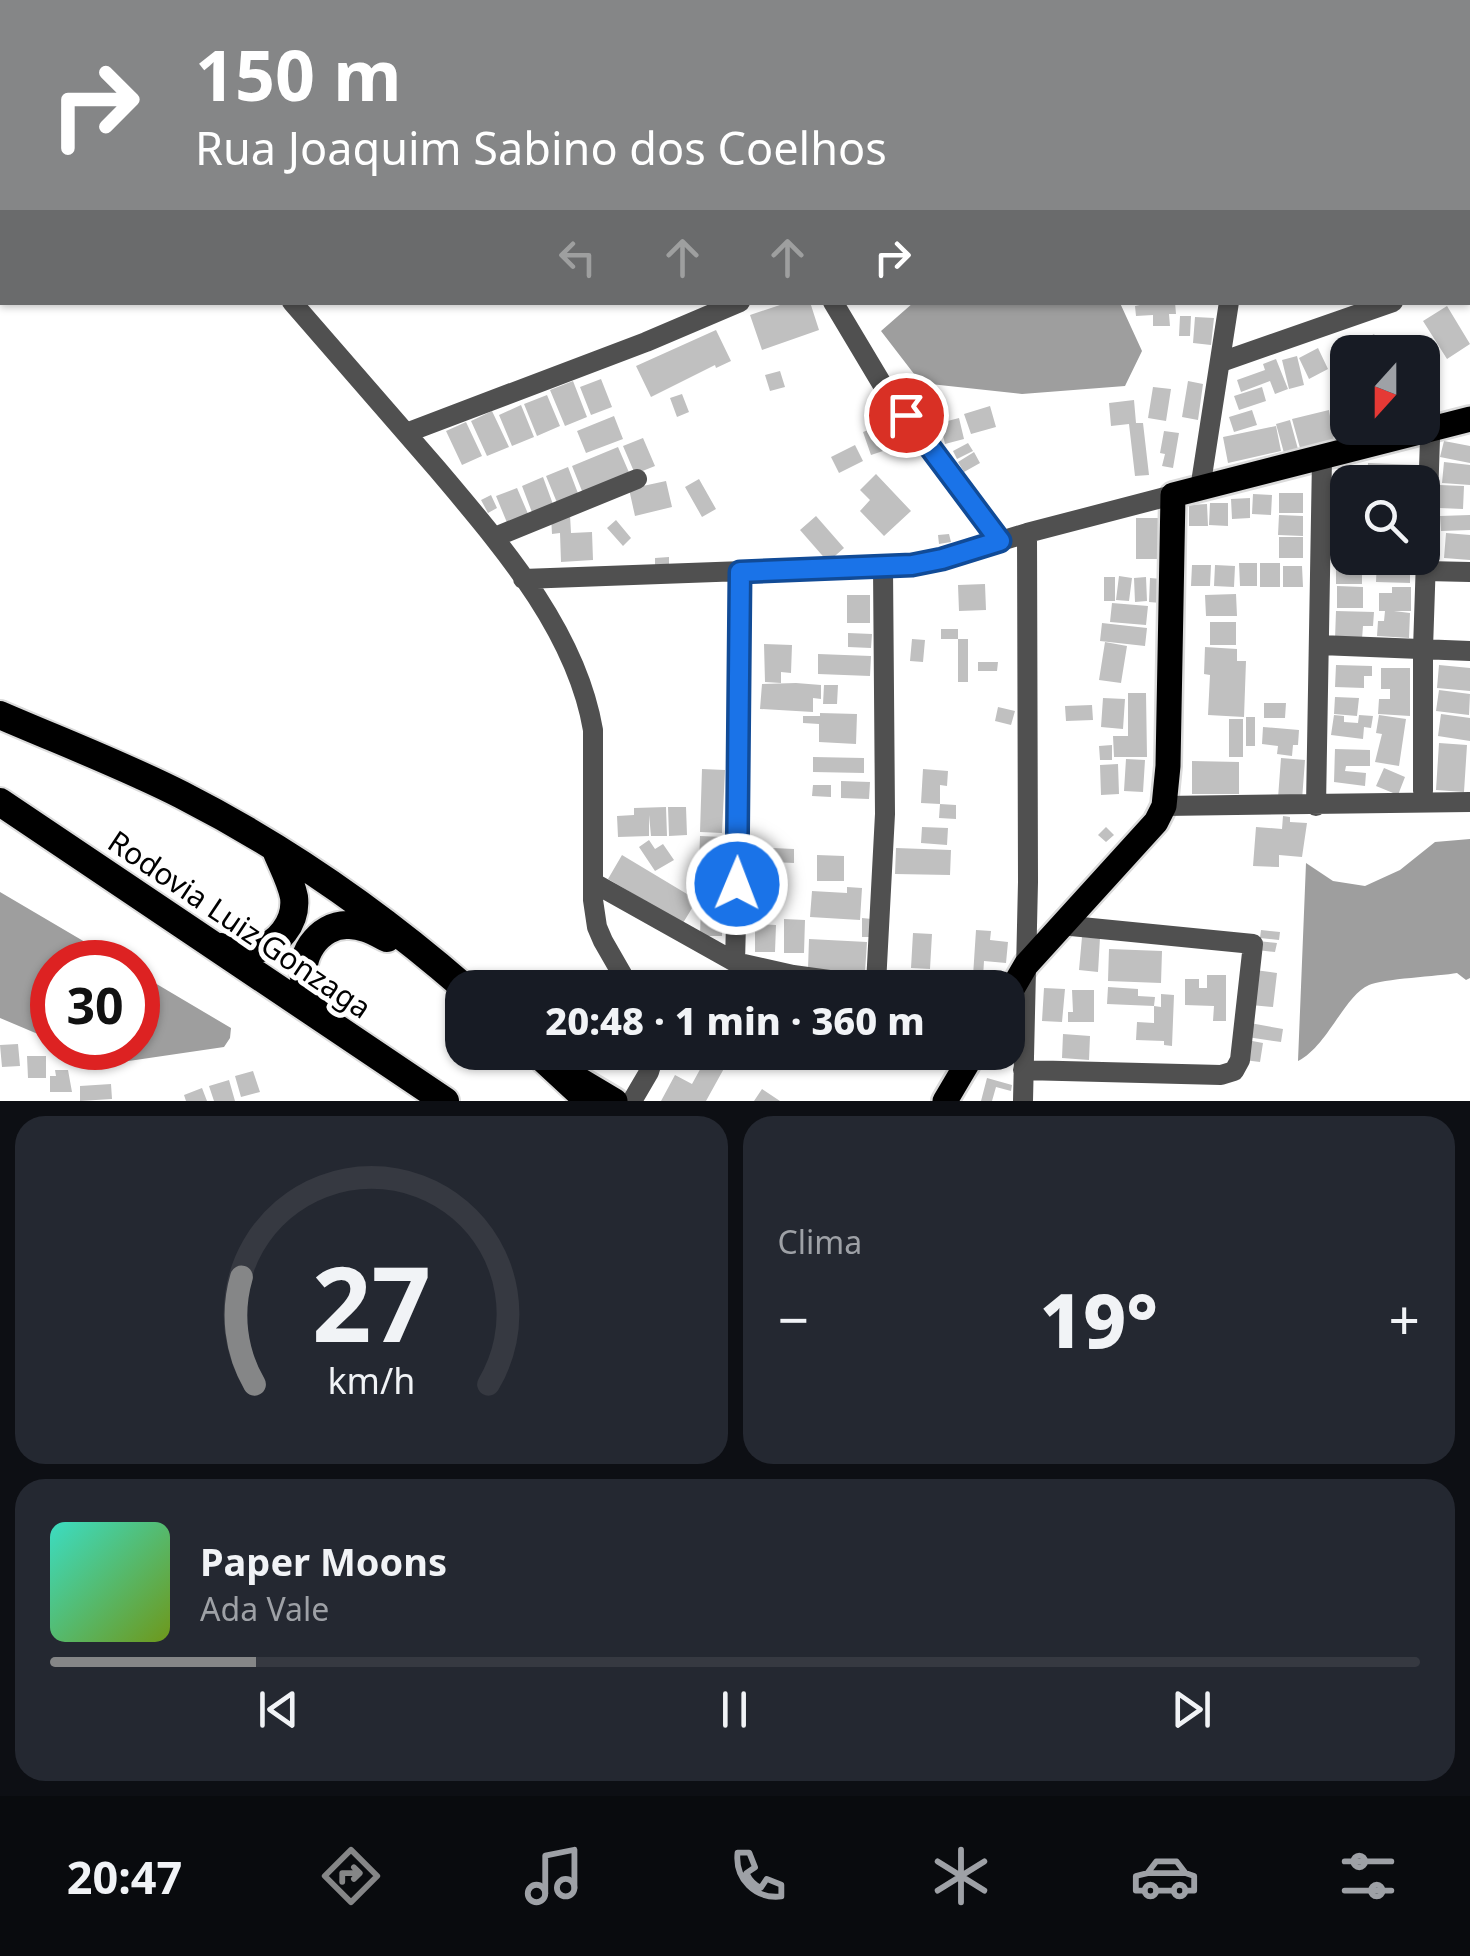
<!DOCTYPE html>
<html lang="pt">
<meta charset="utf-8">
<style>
body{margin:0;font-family:"Noto Sans",sans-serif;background:#242831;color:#f1f3f6;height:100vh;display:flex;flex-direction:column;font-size:38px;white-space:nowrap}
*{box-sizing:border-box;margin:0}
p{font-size:32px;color:#9ea1a6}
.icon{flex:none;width:55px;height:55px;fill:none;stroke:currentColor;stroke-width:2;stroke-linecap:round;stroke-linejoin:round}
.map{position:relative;height:1101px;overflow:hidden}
.drawer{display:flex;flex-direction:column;gap:15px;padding:15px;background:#0d0f14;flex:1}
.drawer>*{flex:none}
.hud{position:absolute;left:0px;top:0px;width:1470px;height:305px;box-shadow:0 2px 8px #0004;background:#858687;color:#fff;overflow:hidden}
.needle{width:65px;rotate:201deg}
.tools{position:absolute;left:1330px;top:335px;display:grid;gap:20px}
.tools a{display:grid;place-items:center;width:110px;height:110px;border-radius:20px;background:#171b24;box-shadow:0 2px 8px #0004;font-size:50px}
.speed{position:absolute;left:30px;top:940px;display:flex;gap:20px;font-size:50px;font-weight:700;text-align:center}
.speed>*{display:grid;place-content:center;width:130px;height:130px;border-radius:50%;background:#171b24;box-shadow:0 2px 8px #0004;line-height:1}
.speed .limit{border:15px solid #d22;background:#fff;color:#111}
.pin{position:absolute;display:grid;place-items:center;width:85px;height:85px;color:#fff;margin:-42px;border:5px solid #fff;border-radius:50%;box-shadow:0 2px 10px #0007}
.me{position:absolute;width:110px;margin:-55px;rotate:1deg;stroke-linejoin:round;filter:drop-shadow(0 0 8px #0008)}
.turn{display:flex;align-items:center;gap:35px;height:210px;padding:0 30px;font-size:45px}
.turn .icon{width:130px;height:130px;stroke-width:2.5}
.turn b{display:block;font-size:70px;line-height:85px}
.lanes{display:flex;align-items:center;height:95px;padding:0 30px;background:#0003;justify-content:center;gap:50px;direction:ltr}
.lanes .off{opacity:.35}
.big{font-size:75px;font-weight:800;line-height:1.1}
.drawer .card{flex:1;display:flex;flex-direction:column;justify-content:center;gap:15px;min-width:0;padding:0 35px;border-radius:30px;background:#242831}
.drawer .dial{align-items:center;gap:0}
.dial svg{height:260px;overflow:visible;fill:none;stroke:#363941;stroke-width:7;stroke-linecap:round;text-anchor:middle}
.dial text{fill:#f1f3f6;stroke:none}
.song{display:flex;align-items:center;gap:30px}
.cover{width:120px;height:120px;border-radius:15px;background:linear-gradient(135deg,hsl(170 70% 55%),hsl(80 70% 35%))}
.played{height:10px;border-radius:5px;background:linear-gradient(90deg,#858687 15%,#363941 15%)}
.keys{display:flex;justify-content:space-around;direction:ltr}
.heat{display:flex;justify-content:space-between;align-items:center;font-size:55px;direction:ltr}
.drawer .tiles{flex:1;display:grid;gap:15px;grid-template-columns:1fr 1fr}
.card:last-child{grid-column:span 2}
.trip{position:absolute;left:445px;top:970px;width:580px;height:100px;border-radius:30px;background:#171b24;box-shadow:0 2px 8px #0004;font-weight:800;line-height:100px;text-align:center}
.dock{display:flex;height:160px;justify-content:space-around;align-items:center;background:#090b0e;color:#9ea1a6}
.dock .icon{width:70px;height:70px}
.dock .current{color:#858687}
.dock b{font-size:45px;color:#f1f3f6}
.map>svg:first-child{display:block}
.water{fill:#9e9e9e}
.building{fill:#c0c0c0}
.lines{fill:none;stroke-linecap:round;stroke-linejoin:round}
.major-casing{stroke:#dbdbdb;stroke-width:30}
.highway-casing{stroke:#dbdbdb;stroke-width:32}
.minor{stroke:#505050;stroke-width:20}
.major{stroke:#000;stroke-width:25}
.highway{stroke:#000;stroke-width:28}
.route-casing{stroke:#114b97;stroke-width:25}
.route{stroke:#1a73e8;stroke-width:18}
.labels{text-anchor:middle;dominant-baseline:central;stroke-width:10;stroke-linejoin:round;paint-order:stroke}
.street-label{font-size:30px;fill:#000;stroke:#fff}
</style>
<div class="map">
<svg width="1470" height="1101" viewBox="0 0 1470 1101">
<rect width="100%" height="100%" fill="#fff"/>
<!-- water -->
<path class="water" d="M285 0H435L438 2H284Z
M913 303H1120L1142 351 1125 386 1022 394 921 383 881 331Z
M1470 839V978L1466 980 1457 973C1440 976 1381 979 1369 985 1344 996 1327 1047 1298 1061L1306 863 1333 881 1365 886 1400 870 1435 842Z
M0 892 119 962H52V1040L0 1018Z
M138 973 231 1028 230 1038 224 1047 115 1063 73 1048H138Z"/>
<!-- building -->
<path class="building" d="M789 302H810L819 330 762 350 750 315Z
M1154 302H1175L1176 314H1169L1170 326H1153V315L1136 316 1135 306Z
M1447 306 1470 344 1447 359 1423 321Z
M1180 316H1191L1190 336H1179Z
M1195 317 1214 318 1211 345 1193 343Z
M716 330 731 361 716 368 715 365 651 397 636 366Z
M1374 334 1385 352H1351L1349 349Z
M1318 348 1328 369 1309 379 1299 358Z
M1297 356 1304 385 1289 389 1282 360Z
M1276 359 1288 389 1275 394 1270 381 1241 392 1237 380 1265 370 1263 364Z
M1348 366V396H1347L1337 370Z
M780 371 785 387 770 391 765 375Z
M601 379 612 407 591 415 580 387Z
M573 381 587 417 565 426 550 390Z
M1188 381 1203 384 1198 420 1182 417Z
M1153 387 1171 389 1166 421 1148 418Z
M1262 387 1266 401 1239 410 1234 396Z
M682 394 689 412 677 417 670 398Z
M547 395 560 426 537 436 524 404Z
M1134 400 1136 423H1143L1149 475 1135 476 1129 424 1111 426 1109 403Z
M521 405 534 437 512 446 499 415Z
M990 406 996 427 971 434 964 414Z
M1252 410 1257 425 1234 432 1229 417Z
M1329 410 1334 440 1300 448 1292 419Z
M492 411 509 447 487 456 471 421Z
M614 416 623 439 586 453 577 431Z
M959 418 964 439 945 444 940 423Z
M1290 420 1298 449 1284 453 1276 424Z
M466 422 482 456 462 465 446 431Z
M887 423 895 447 871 455 863 432Z
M1276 426 1281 451 1228 463 1223 437Z
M1164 431 1179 433 1173 468 1162 466 1165 454 1160 453Z
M643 438 655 466 635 474 623 446Z
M1444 441 1470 446V463L1440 457Z
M968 443 973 451 957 459 953 451Z
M855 445 863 461 839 473 831 457Z
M618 447 631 477 584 496 572 466Z
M974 452 980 463 964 472 958 462Z
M1444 462 1470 465V485L1442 483Z
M1368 463 1418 465 1417 482H1367Z
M568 467 579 496 558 505 546 476Z
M1342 468 1367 470 1366 482 1340 484Z
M876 474 911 511 884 536 860 511 870 500 860 490Z
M543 477 554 507 533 515 522 486Z
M699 479 716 509 702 517 685 487Z
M666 481 672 507 635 516 629 489Z
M1440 485 1464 486 1463 509 1439 508Z
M517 488 529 516 508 525 496 496Z
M1339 491 1348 492V504H1338Z
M1279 493H1303V513H1279Z
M1253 494 1272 495 1271 515 1252 514Z
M491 495 497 508 488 513 481 500Z
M1250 498V518L1232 519 1231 499Z
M1210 503H1228V526L1209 525Z
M1207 504 1208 526H1189V505Z
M1340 514H1348V533H1340Z
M570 515 571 533 592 532 593 560 561 562 560 533 552 534 551 516Z
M1279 515 1303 516V536L1278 535Z
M1470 515V530L1441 531 1440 516Z
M816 516 844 548 828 562 800 530Z
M1136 518H1161L1160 559H1136Z
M616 520 631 538 623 546 607 528Z
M1446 533 1470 535V560L1444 558Z
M949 534 951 542 939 544 938 535Z
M1279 537H1303V558H1279Z
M1336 541H1348V558H1336Z
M669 557V565H655V558Z
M1377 558H1410V583L1376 582Z
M1362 562V584H1336V563Z
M1239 563H1257V586H1240Z
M1260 563H1280V587H1260Z
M1192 565H1211L1210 586H1191Z
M1215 565 1235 566 1234 587 1214 586Z
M1283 566H1302L1303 587H1283Z
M1119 576 1132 578 1129 601 1116 600Z
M1104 577H1115V601H1104Z
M1146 577 1147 601 1135 602 1134 578Z
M1150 578 1162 579 1161 603 1149 602Z
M985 584 986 610 959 611 958 585Z
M1337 586 1363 587V608H1337Z
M1392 587H1411V611H1394L1410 613 1409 638 1377 636 1378 621H1384L1385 611H1379V593H1392Z
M1236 594 1237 616H1206L1205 595Z
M847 595H870V623H847Z
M1112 603 1148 606 1146 625 1110 622Z
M1336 611 1374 612 1373 626H1363L1362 639H1335Z
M1210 622H1236V645H1210Z
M1102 623 1147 628 1145 646 1100 641Z
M941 629H958V639H941Z
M848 633 872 634 871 648 848 647Z
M912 639 925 640 923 662 910 661Z
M958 639H968V682H958Z
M1105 642 1127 646 1121 683 1099 680Z
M764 644 792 645 791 673 781 672V683L765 682Z
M1205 647 1237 649V661H1246L1244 717 1208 715 1210 675 1204 674Z
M818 654 871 656 870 676 818 674Z
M978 662H998L997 671H978Z
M1336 665 1372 666V676H1364V688L1335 687Z
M1439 665 1470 668V691L1437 688Z
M1381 668H1410V716L1378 714 1379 699H1390V689H1381Z
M796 683 821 685V699L813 698V712L760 709 762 684Z
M824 685H838L837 704H823Z
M1439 690 1470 694 1469 715 1436 711Z
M1128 693H1146L1147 757H1114L1113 736H1128Z
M1335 697 1359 698 1357 716 1334 714Z
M1103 698 1125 699 1123 729 1101 727Z
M1264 703H1286L1285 718H1264Z
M1092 705 1093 720 1066 721 1065 706Z
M998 707 1015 711 1011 725 995 721Z
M820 713 857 714 856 744 819 742V724L803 723V716H820Z
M1441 714 1470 718V741L1438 736Z
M1334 715 1344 716V722L1358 723 1359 715 1373 716 1371 728 1364 727 1363 739 1331 735Z
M1379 715 1406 719 1399 766 1375 762 1382 734 1376 733Z
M1246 717H1255V746H1246Z
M1229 719H1243V757H1229Z
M1263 727 1299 730 1298 745H1293L1292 756 1277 754 1278 746 1262 744Z
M1439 743 1467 745 1464 792 1436 790Z
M1112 745V760H1100L1099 746Z
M1335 749 1370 750V766H1346L1345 771 1366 773 1365 786 1334 782Z
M813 757 864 758V773L813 772Z
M1281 758 1305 760 1302 800 1278 798Z
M1126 759 1145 760 1143 792 1124 791Z
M1192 761 1239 762V794H1192Z
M1118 764 1119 794 1101 795 1100 765Z
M1384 768 1405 777 1398 795 1376 786Z
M702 769 725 770 722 833 700 832Z
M923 769 948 771 947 786 940 785V804L921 803Z
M841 781 870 782 869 799 841 798Z
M813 785H831V797L812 796Z
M940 804 956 805V819L939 818Z
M666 807 667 836H651L649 815V836L618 837 617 816 634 815V808Z
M668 807H686L687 835 669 836Z
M1283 816 1290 817V822L1307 823 1302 857 1279 855V867L1253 866 1256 827 1282 829Z
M922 827 948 828 947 845 921 843Z
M1106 827 1114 835 1106 842 1098 835Z
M700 836 723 837 722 866 699 865Z
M649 840 655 849 663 844 674 860 655 871 639 847Z
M773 848 794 849V863L773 862Z
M896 848 951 850 950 875 895 874Z
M622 855 697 900 683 923 608 879Z
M817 855 844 856V881H817Z
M702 869 724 870 722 936H700Z
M779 870V881L754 882 753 871Z
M847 887 862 888 860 920 810 917 812 891 847 893Z
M862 918 872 919 871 937H862Z
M784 919 805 920 804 953H784Z
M755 924 776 925 775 952H755Z
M976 930 991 931 990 940 1008 942 1006 963 984 961 983 977 973 976Z
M1261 930 1280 932 1279 940 1260 938Z
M913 933 932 934 930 969 911 968Z
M1082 937 1100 938 1098 972 1079 970Z
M809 939 867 942 865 972 808 969Z
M1258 941 1277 943 1275 952 1257 950Z
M1109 949 1162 951 1161 983 1108 981Z
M1255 970 1277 973 1273 1007 1251 1005Z
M1207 975H1226V1021H1213L1214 1006 1185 1005V979H1199V988H1207Z
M1108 987 1138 989V996L1155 997 1154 1006 1161 1007V994L1174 995 1172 1046 1164 1045V1041L1136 1040 1137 1022 1154 1023V1006L1107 1004Z
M1044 988 1065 989 1062 1022 1042 1021Z
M1072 990H1094V1022H1068V1012H1073Z
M1250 1023 1283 1029 1281 1042 1247 1037Z
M1063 1034 1090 1036 1089 1060 1062 1058Z
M1247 1040 1263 1043 1260 1062 1244 1060Z
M18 1044 20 1066 2 1067 0 1045Z
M709 1053 727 1063 706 1101H661L675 1075 692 1084Z
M27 1056H46V1078H28Z
M55 1070H68L72 1092H50V1076H56Z
M253 1071 260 1092 241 1097 235 1076Z
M987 1078 1012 1085 1011 1091 996 1087 992 1101H981Z
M229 1080 235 1101H214L209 1086Z
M111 1084 112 1099 80 1101V1086Z
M202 1088 207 1101H186L184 1095Z
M762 1089 780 1101H754Z"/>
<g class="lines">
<defs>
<path id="major" d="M1008 996 1026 965 1156 822 1164 806 1168 766 1173 495 1470 419
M568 1073 615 1101
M945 1101 974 1052"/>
<path id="highway" d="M0 715C60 741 123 765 182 795 282 846 380 914 465 988
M0 802 445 1101
M220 947C231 948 242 952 253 950 278 947 297 922 294 897 291 881 282 865 276 850
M328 1012C321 1005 312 997 307 987 294 959 319 923 349 925 363 925 375 932 387 938
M536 1052 589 1101"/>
</defs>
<!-- major casing -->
<use href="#major" class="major-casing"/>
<!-- highway casing -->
<use href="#highway" class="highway-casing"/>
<!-- minor -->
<path class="minor" d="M94 0 96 2
M773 0 774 2
M1239 0V2
M1420 0 1422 2
M906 2 914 0
M1382 2 1388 0
M1468 272 1470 270
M292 302C341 358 390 414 438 470 501 545 576 630 593 730V900L597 927 603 941 630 988
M833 302 882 384 1000 541
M1221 362 1393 302
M406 433 646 342 740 302
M1200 489 1229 302
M495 537 637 479
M1426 571 1470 572
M523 579 912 565 942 559 1027 533 1173 495
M1320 645 1470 651
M1423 791V649L1430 439
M1164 806 1470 802
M1316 806 1322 459
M594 883 735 962 793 975 887 988
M735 962 740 766 739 571
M876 984 885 814 883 568
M1023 1070 1221 1075 1234 1071 1240 1060 1253 944 1061 925
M632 1101 649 1072 655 1052
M1023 1101 1028 882 1027 533"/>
<!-- major -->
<use href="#major" class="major"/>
<!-- highway -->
<use href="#highway" class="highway"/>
</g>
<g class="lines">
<defs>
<path id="route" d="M737 884 740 572 912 565 942 559 1000 541 906 415"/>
</defs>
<!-- route casing -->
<use href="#route" class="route-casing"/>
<!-- route -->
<use href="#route" class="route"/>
</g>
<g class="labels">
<!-- street labels -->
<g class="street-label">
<text transform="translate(240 924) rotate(34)">Rodovia Luiz Gonzaga</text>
</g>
</g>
</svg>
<div class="tools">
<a><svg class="needle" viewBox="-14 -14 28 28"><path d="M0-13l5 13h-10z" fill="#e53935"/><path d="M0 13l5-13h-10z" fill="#9ea1a6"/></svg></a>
<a><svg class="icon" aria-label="search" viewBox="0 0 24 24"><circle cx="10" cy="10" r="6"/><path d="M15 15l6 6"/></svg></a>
</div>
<div class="speed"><div class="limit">30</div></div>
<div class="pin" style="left:906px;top:415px;background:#d93025"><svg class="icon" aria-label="arrive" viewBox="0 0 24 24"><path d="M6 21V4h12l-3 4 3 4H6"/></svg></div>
<svg class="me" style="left:737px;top:884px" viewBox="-20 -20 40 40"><circle r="17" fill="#1a73e8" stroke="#fff" stroke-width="3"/><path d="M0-11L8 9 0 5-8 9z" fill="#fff"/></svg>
<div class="trip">20:48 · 1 min · 360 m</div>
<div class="hud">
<div class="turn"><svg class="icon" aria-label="right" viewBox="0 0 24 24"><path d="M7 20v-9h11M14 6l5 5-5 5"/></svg><div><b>150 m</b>Rua Joaquim Sabino dos Coelhos</div></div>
<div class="lanes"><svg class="icon off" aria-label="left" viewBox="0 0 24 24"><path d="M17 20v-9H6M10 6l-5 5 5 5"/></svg><svg class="icon off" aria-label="ahead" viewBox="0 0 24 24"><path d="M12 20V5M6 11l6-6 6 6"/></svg><svg class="icon off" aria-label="ahead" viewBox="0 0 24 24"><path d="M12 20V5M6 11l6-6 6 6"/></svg><svg class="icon" aria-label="right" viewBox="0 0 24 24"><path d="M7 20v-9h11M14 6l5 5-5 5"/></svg></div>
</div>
</div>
<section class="drawer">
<div class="tiles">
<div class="card dial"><svg viewBox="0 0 100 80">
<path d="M14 69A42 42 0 1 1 86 69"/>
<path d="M14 69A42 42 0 0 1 10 36" stroke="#858687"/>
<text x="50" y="56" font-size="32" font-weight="700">27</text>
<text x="50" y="72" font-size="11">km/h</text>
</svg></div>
<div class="card"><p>Clima</p>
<div class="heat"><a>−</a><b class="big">19°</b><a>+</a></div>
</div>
<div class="card">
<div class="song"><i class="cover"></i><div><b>Paper Moons</b><p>Ada Vale</p></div></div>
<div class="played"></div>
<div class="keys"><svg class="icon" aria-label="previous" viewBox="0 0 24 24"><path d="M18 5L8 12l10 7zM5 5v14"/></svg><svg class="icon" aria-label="pause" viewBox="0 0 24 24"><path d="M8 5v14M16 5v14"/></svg><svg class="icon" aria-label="next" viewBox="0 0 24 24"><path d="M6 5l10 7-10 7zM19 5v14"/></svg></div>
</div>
</div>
</section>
<nav class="dock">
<b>20:47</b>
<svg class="icon current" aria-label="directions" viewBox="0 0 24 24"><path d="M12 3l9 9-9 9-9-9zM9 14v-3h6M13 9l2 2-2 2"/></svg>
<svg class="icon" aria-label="music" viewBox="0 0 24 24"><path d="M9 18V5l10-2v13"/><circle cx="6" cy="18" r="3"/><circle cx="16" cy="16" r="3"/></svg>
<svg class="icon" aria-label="phone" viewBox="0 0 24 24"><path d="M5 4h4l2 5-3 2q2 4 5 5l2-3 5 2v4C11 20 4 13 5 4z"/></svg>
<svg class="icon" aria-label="climate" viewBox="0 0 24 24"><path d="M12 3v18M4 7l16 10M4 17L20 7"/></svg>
<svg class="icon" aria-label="car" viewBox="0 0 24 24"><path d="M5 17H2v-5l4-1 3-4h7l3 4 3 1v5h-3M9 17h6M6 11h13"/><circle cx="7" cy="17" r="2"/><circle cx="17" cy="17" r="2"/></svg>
<svg class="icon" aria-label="filters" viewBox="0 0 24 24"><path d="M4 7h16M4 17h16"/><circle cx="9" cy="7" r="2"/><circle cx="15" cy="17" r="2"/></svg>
</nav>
